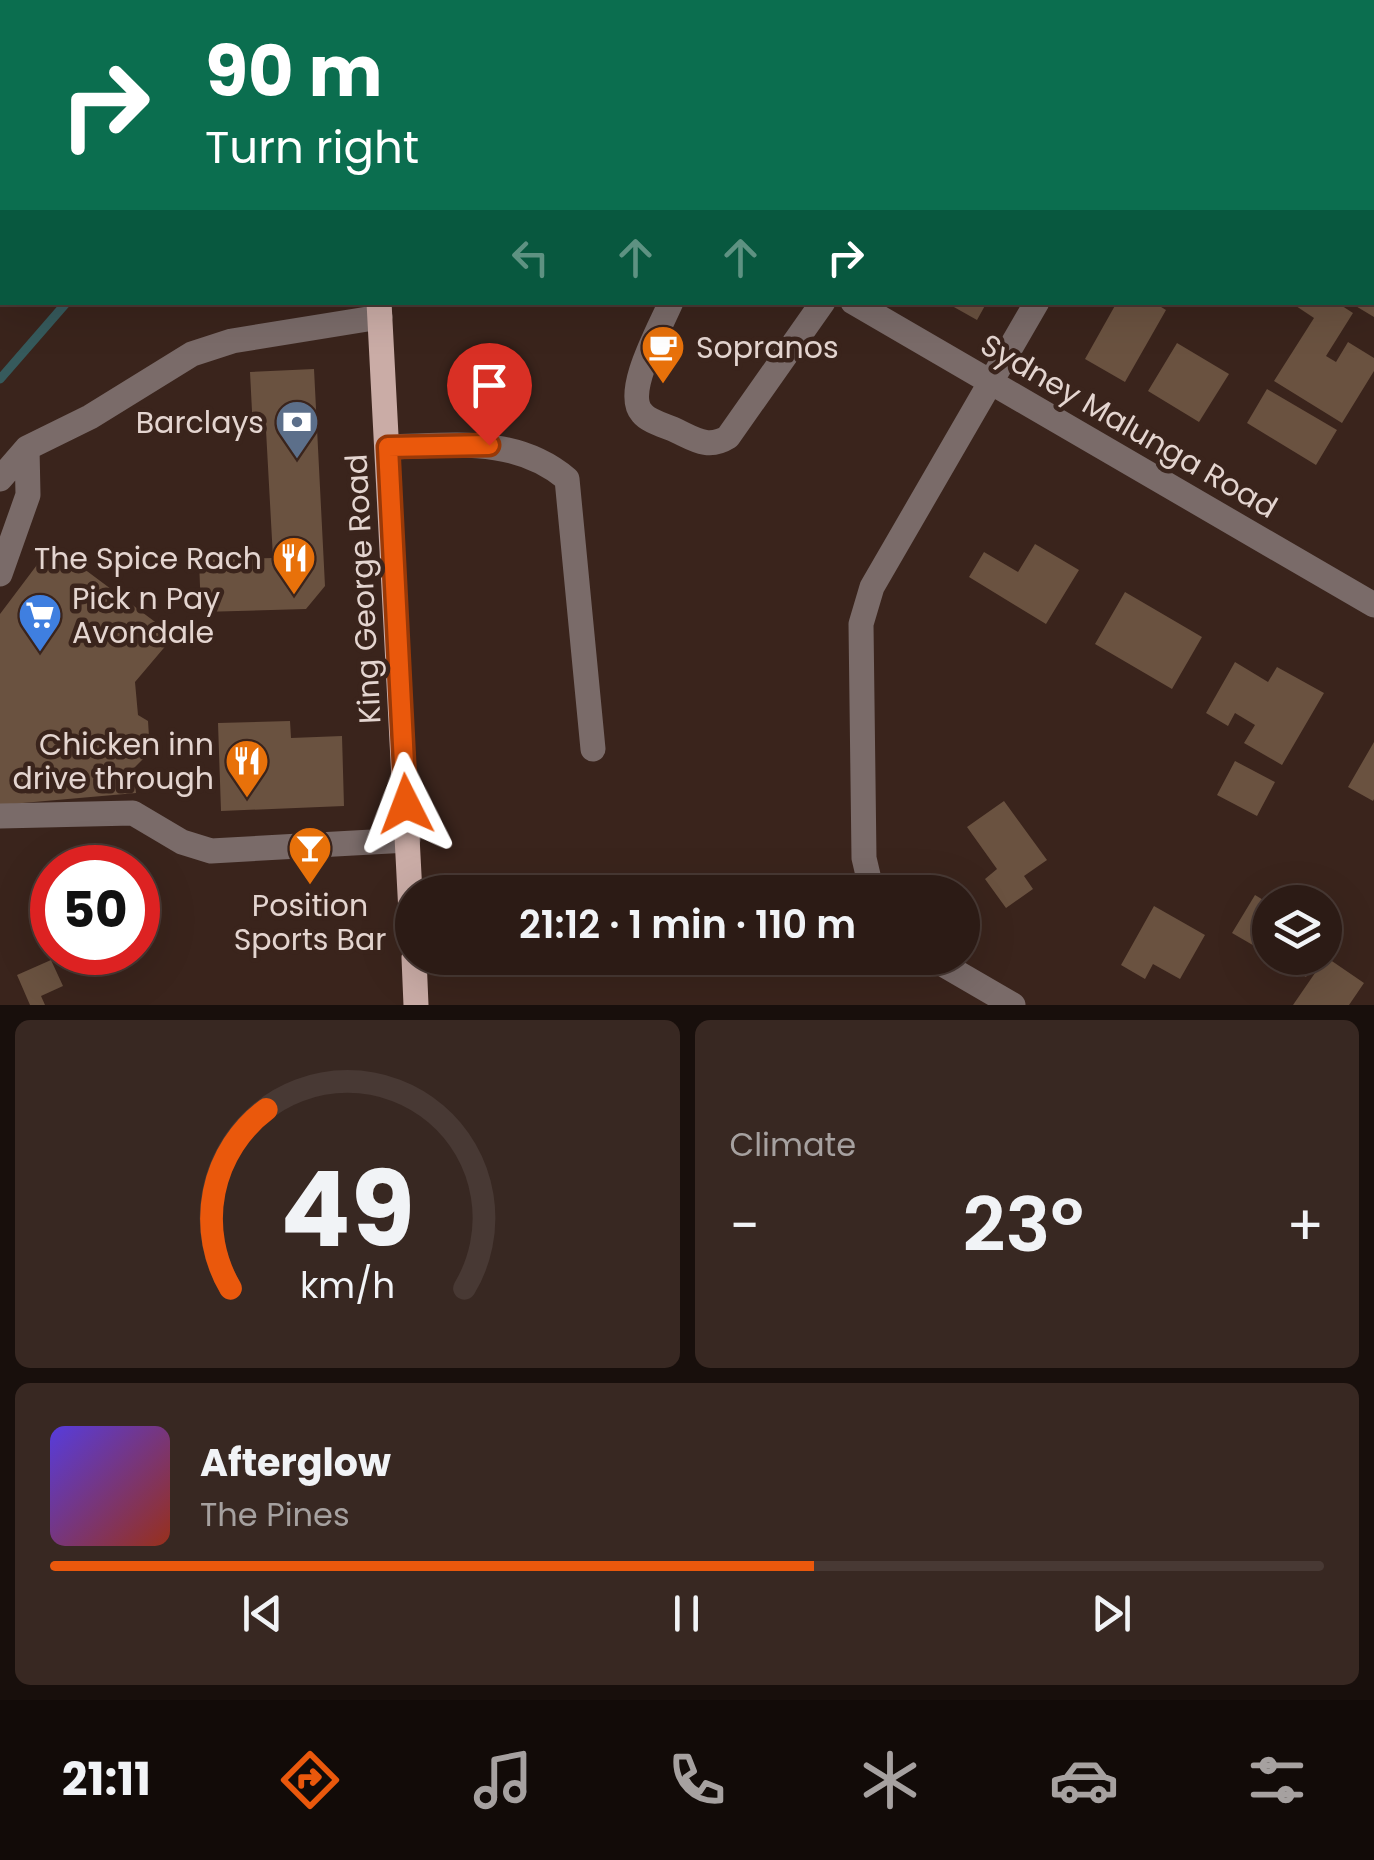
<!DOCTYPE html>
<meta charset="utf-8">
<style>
body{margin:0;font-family:Poppins,sans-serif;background:#382822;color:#f1f3f6;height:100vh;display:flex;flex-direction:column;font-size:38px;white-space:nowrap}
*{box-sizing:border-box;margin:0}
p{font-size:32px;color:#a6a1a0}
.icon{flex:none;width:55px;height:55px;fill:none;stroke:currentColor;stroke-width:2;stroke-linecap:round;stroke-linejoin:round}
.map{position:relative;height:1005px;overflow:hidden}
.sheet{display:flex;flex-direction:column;gap:15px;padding:15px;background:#180f0c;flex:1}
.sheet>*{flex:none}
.guide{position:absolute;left:0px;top:0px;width:1375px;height:305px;box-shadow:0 10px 40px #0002,0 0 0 2px #483934;background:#0b6e4f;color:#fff;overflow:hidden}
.fabs{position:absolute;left:1252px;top:885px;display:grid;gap:20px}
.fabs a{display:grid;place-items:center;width:90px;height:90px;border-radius:50%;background:#2c1b15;box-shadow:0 10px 40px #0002,0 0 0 2px #483934;font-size:50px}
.speed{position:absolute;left:30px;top:845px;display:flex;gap:20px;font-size:50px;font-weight:700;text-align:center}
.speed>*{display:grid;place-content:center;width:130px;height:130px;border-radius:50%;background:#2c1b15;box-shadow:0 10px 40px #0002,0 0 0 2px #483934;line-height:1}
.speed .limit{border:15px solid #d22;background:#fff;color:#111}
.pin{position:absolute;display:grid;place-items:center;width:85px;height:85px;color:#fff;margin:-102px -42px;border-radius:50% 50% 50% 0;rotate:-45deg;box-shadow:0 0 10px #0007}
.pin .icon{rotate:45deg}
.me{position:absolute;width:110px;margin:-55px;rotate:357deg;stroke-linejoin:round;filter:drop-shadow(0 0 8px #0008)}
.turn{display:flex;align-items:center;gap:35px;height:210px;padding:0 40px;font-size:45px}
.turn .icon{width:130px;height:130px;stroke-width:2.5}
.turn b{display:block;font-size:70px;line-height:85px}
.lanes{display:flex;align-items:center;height:95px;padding:0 40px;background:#0003;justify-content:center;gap:50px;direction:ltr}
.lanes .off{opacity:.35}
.big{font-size:75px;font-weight:600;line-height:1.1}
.sheet .widget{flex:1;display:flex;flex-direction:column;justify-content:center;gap:15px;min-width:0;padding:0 35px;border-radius:15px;background:#382822}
.sheet .dial{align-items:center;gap:0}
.dial svg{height:260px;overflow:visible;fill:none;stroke:#483934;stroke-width:7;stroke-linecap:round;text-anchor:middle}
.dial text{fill:#f1f3f6;stroke:none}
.song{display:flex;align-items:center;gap:30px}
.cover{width:120px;height:120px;border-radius:15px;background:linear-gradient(135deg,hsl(250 70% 55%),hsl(10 70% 35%))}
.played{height:10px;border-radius:5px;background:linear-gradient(90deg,#ea580c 60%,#483934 60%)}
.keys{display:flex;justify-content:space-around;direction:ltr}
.heat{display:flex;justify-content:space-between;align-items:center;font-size:55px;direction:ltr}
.sheet .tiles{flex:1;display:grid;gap:15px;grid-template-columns:1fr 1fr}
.widget:last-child{grid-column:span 2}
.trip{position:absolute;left:395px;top:875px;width:585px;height:100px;border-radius:50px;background:#2c1b15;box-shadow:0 10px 40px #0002,0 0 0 2px #483934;font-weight:600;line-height:100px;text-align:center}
.dock{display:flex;height:160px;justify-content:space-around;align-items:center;background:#120b08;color:#a6a1a0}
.dock .icon{width:70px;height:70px}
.dock .current{color:#ea580c}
.dock b{font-size:45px;color:#f1f3f6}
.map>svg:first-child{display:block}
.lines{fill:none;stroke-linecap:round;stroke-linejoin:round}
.stream{stroke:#365a5c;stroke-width:9}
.building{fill:#6a5240}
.minor{stroke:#7a6b69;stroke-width:25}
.major{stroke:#caaca6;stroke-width:25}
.route-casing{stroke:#983908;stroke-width:25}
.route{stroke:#ea580c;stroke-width:18}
.labels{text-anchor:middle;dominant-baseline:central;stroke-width:9;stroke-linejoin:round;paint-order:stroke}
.poi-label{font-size:30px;fill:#e4d5d0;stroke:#3a241c;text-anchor:end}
.street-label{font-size:30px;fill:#e4d5d0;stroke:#3a241c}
</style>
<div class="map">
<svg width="1374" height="1005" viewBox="0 0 1374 1005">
<rect width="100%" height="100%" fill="#3a241c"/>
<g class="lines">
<!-- stream -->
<path class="stream" d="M670 2 673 0
M0 379 67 302"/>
</g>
<!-- building -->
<path class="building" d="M945 302H987L977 320Z
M1117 302H1153L1166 310 1125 382 1085 359Z
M1290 302H1336L1353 313 1326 356 1336 362 1348 342 1374 358V371L1342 423 1274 381 1314 318Z
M1349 302H1374V317Z
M1177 343 1229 374 1199 422 1148 391Z
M314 369 325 586 306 609 201 612 199 560 273 558 266 430 253 431 250 372Z
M1267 389 1337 430 1316 465 1247 423Z
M1035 544 1079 570 1046 624 969 577 984 552 1018 572Z
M52 545 174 636 135 682 138 715 148 721 150 752 133 769 136 793 0 805V614Z
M1125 592 1202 637 1172 689 1095 644Z
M1235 662 1268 682 1277 667 1324 693 1282 765 1244 743 1255 725 1235 713 1228 726 1206 713Z
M290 721 291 738 342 736 344 806 221 811 218 723Z
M1374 742V799L1373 801 1348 787Z
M1235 761 1275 782 1257 816 1217 795Z
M1004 801 1047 860 1024 876 1033 889 1006 908 985 879 997 869 967 827Z
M1255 895 1270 904V955L1232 933Z
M1154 906 1205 935 1180 979 1153 964 1145 979 1121 965Z
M1326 957 1364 983 1349 1005H1293Z
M1273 958H1318L1306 977Z
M51 960 63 986 41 996 45 1005H30L17 975Z"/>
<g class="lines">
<!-- minor -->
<path class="minor" d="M411 0 412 2
M1221 2 1223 0
M0 258 2 257
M671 302C661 326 623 392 642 413 649 422 667 426 677 431 696 440 709 449 728 437L823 302
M853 302 1374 605
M388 447C451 446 515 435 567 479L593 749
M0 479 27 448 90 417 192 354 232 341 380 317
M0 574 28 495 27 448
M0 816 133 813 182 842 211 851 408 840
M872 892 864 858 861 624 872 587 1037 302
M932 958 1013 1005"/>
<!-- major -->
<path class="major" d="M338 0V2
M379 302 412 932
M414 958 416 1005"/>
</g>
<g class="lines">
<defs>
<path id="route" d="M406 804 388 447 489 445"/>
</defs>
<!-- route casing -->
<use href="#route" class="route-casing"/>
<!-- route -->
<use href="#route" class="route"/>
</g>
<!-- icons -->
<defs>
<symbol id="cafe-pin" viewBox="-11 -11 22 30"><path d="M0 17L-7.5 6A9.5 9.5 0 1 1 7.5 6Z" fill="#e8710a" stroke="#3a241c"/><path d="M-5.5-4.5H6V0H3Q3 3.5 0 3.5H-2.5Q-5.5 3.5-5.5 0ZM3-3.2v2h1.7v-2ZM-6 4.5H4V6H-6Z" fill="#fff"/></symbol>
<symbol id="bank-pin" viewBox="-11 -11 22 30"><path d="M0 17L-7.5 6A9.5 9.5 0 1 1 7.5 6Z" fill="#5c6f8a" stroke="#3a241c"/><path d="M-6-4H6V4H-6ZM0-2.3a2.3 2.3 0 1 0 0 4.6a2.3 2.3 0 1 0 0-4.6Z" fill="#fff"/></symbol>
<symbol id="restaurant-pin" viewBox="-11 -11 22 30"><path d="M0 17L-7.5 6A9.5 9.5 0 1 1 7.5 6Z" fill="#e8710a" stroke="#3a241c"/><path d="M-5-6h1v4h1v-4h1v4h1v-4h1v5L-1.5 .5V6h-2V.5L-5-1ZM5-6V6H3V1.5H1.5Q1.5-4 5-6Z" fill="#fff"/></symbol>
<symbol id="supermarket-pin" viewBox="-11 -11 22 30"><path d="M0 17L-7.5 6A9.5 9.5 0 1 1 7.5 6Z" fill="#3f7fe0" stroke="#3a241c"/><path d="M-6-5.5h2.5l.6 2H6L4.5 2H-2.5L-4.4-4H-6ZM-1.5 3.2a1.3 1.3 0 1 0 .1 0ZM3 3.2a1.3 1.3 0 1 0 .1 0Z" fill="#fff"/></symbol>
<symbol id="bar-pin" viewBox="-11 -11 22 30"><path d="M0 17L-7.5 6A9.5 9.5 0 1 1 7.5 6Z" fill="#e8710a" stroke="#3a241c"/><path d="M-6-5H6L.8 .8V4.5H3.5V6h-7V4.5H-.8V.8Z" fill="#fff"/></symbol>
</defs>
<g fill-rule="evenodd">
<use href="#cafe-pin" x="638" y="322" width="50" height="68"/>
<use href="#bank-pin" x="272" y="397" width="50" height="68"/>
<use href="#restaurant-pin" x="269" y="533" width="50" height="68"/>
<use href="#supermarket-pin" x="15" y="590" width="50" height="68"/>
<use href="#restaurant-pin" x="222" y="736" width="50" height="68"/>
<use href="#bar-pin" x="285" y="823" width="50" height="68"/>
</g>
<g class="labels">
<!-- poi labels -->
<g class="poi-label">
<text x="696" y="347" text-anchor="start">Sopranos</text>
<text x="264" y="422">Barclays</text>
<text x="262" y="558">The Spice Rach</text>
<text x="72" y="598" text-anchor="start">Pick n Pay<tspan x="72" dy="34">Avondale</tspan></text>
<text x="214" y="744">Chicken inn<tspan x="214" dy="34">drive through</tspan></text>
<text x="310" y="905" text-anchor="middle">Position<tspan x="310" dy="34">Sports Bar</tspan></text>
</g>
<!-- street labels -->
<g class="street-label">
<text transform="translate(1129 426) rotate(30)">Sydney Malunga Road</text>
<text transform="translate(363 589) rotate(-93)">King George Road</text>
</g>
</g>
</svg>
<div class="fabs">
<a><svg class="icon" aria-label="layers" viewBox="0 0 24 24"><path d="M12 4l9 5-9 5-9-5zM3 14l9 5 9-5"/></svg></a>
</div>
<div class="speed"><div class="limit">50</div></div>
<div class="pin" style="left:489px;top:445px;background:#d93025"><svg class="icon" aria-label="arrive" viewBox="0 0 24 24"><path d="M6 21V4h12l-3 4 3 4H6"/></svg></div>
<svg class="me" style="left:406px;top:804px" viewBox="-20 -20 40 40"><path d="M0-17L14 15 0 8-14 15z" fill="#ea580c" stroke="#fff" stroke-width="4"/></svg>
<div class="trip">21:12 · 1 min · 110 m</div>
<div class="guide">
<div class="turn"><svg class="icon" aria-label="right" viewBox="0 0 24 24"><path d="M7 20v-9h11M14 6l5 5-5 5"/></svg><div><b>90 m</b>Turn right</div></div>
<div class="lanes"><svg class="icon off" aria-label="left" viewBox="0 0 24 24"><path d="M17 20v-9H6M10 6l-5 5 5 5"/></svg><svg class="icon off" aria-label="ahead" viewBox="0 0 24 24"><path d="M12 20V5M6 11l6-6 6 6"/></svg><svg class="icon off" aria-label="ahead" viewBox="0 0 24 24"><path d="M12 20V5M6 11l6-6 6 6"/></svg><svg class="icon" aria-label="right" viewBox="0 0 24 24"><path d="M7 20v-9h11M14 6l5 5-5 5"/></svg></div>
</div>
</div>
<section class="sheet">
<div class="tiles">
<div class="widget dial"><svg viewBox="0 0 100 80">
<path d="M14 69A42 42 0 1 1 86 69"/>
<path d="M14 69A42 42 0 0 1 25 14" stroke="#ea580c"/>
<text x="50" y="56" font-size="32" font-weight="700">49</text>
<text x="50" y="72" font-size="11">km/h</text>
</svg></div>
<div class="widget"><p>Climate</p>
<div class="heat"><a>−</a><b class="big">23°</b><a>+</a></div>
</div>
<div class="widget">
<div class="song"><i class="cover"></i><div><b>Afterglow</b><p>The Pines</p></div></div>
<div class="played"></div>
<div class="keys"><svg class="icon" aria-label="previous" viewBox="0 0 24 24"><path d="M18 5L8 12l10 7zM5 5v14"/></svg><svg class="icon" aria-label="pause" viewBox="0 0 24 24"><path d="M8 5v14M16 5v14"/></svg><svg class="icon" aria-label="next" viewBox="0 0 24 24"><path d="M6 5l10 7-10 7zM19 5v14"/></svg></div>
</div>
</div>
</section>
<nav class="dock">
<b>21:11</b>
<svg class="icon current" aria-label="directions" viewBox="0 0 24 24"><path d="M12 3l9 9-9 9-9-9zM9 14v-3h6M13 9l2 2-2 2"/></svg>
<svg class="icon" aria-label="music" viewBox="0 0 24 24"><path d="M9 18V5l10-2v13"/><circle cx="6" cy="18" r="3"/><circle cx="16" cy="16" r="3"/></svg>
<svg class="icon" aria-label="phone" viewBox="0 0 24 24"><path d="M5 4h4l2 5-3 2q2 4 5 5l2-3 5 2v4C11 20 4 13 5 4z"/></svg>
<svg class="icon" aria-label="climate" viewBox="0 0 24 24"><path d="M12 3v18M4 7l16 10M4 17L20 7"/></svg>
<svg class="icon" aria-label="car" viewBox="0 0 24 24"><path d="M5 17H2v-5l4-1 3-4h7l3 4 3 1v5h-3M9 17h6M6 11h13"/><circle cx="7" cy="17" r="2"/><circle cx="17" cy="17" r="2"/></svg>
<svg class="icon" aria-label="filters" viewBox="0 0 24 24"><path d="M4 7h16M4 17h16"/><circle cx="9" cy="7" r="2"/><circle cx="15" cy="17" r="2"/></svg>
</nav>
